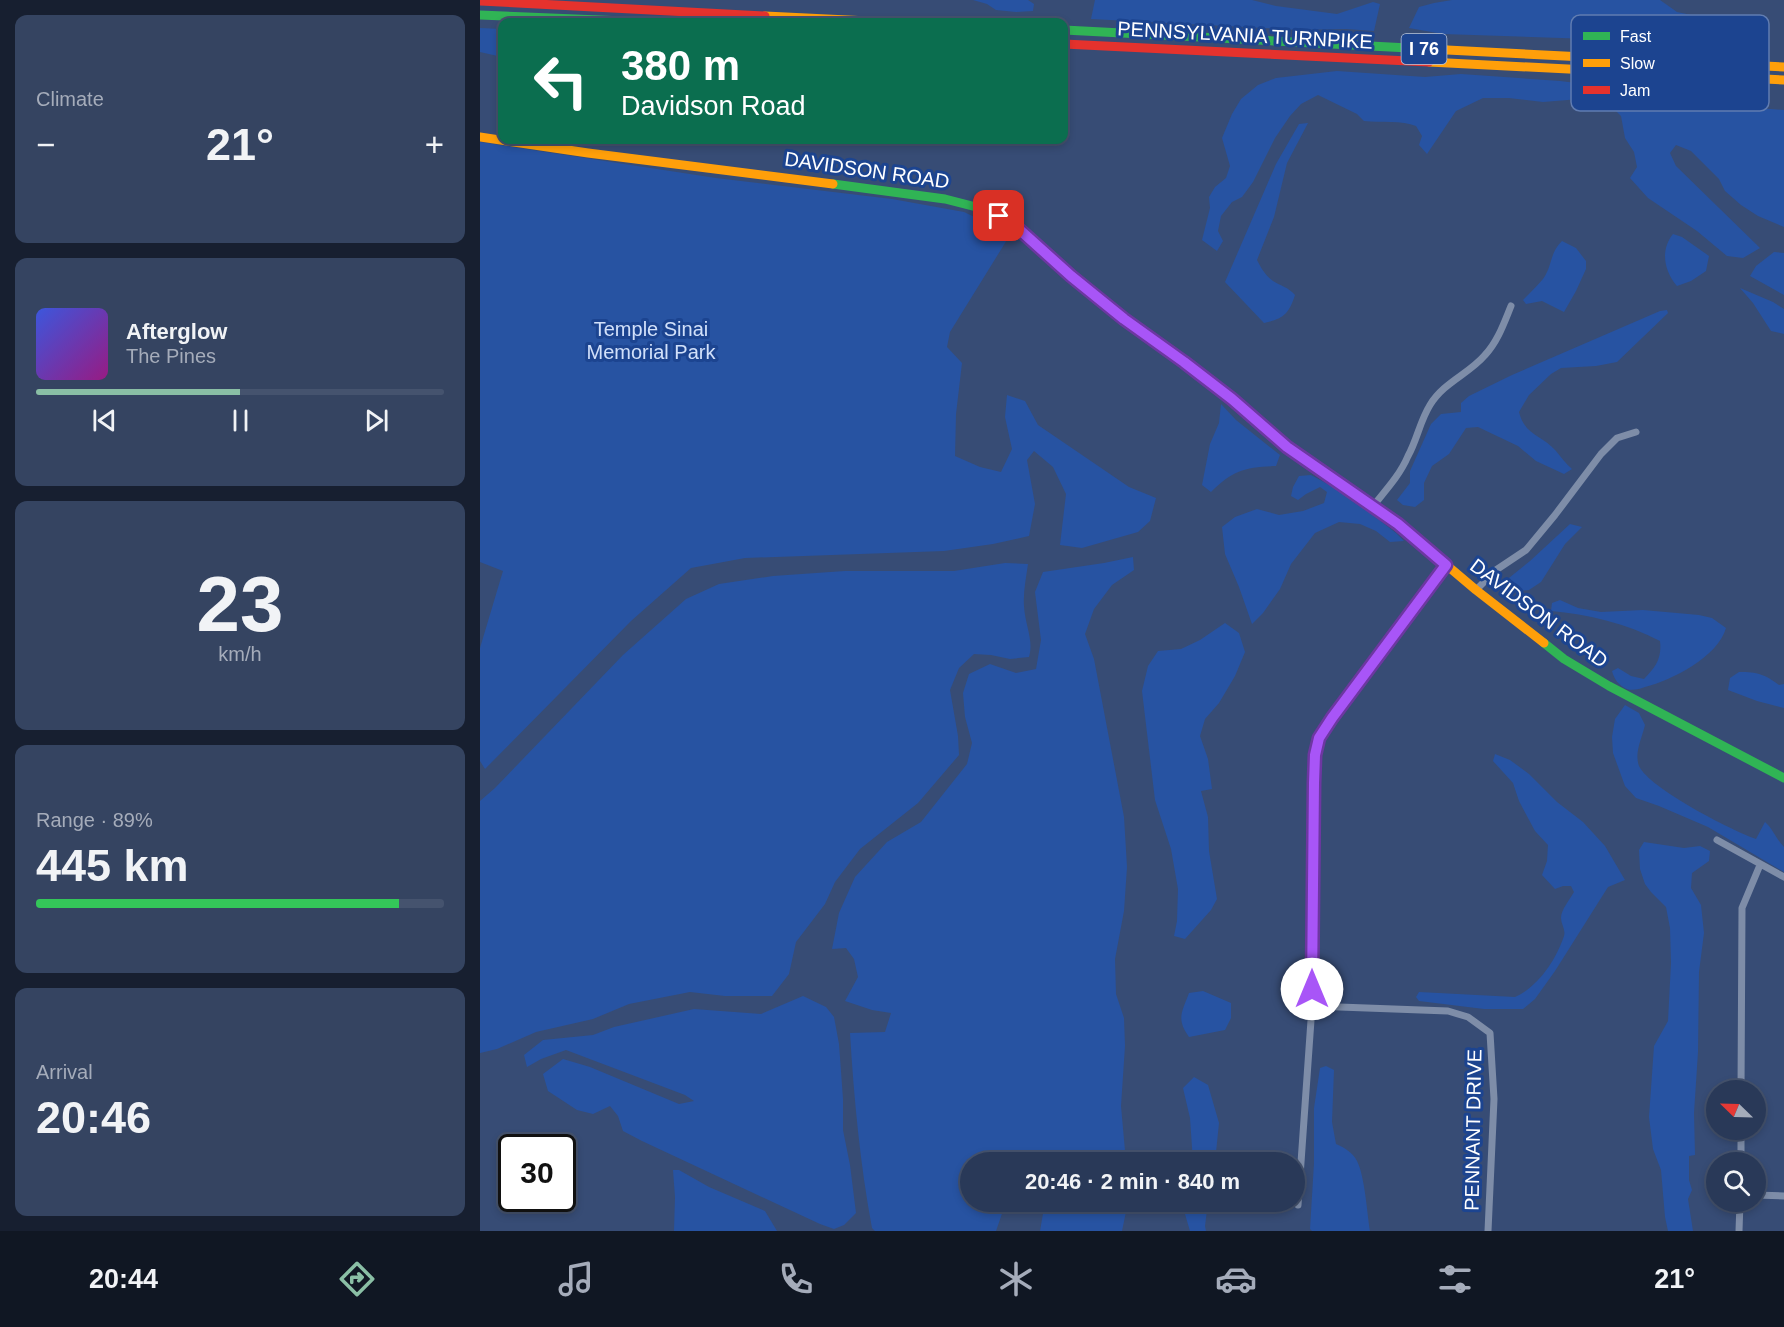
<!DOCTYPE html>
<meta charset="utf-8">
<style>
body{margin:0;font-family:Helvetica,sans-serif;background:#354461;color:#f1f3f6;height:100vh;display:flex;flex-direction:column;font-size:22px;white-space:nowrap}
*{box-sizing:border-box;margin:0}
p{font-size:20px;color:#a5acba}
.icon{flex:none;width:33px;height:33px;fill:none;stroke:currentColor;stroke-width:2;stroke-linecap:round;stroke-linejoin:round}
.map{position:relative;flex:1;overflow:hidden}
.drawer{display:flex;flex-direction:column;gap:15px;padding:15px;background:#171f30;width:480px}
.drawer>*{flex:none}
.hud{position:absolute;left:18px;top:18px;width:570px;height:126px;border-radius:12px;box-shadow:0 3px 9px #0003,0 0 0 2px #45536e;background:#0b6e4f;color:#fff;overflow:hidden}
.needle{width:39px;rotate:293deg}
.tools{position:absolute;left:1226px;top:1080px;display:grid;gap:12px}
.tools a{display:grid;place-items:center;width:60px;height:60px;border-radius:50%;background:#293958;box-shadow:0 3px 9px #0003,0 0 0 2px #45536e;font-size:30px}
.speed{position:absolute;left:18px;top:1134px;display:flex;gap:12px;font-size:30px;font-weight:700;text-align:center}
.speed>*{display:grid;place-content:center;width:78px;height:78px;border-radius:50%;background:#293958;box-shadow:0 3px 9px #0003,0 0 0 2px #45536e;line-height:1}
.speed .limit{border:3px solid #111;border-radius:9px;background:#fff;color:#111}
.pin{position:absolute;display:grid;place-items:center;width:51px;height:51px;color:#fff;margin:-26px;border-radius:12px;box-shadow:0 3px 9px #0006}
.me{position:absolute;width:66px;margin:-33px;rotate:0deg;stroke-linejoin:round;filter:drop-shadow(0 0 4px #0008)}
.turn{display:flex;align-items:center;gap:21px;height:126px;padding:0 24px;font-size:27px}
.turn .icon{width:78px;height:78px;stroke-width:2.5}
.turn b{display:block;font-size:42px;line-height:51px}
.big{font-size:45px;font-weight:700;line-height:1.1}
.drawer .tile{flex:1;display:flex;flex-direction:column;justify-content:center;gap:9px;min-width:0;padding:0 21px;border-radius:12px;background:#354461}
.drawer .dial{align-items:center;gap:0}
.dial b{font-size:78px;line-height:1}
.song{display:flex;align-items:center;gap:18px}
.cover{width:72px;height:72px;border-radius:9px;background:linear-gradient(135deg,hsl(230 70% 55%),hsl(310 70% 35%))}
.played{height:6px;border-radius:3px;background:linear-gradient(90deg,#8abfa5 50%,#45536e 50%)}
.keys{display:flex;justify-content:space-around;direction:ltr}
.heat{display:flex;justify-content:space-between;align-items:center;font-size:33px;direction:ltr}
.charge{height:9px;border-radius:4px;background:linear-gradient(90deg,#34c759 89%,#45536e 0)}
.trip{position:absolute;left:480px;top:1152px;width:345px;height:60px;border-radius:30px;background:#293958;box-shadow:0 3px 9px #0003,0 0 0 2px #45536e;font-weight:700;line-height:60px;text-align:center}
.dock{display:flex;height:96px;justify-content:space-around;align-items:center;background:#101723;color:#a5acba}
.dock .icon{width:42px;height:42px}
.dock .current{color:#8abfa5}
.dock b{font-size:27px;color:#f1f3f6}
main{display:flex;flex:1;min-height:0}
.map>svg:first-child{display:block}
.green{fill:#2753a2}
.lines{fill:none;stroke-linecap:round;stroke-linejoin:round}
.street{stroke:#7e8da8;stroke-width:7}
.fast{stroke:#30b455;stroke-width:9}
.slow{stroke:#ff9f0a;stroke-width:9}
.jam{stroke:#e5322d;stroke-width:9}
.route-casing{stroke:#6d37a1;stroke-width:15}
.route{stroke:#a855f7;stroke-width:10}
.labels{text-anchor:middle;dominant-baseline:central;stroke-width:6;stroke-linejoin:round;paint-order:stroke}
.shield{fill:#1c4490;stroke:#bbc7de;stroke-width:1.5}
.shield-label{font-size:18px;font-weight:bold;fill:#fff}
.street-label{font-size:20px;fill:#fff;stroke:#1c4490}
.park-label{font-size:20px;fill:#d1e0fa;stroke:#1c4490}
.key{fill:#1c4490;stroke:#607cb1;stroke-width:1.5}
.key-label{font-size:16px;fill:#fff}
</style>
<main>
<section class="drawer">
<div class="tile"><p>Climate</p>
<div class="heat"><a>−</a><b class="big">21°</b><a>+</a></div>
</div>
<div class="tile">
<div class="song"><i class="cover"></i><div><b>Afterglow</b><p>The Pines</p></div></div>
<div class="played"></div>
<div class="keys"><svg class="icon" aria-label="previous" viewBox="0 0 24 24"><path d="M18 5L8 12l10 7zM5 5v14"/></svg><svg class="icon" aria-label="pause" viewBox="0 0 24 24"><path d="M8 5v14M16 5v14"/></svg><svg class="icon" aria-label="next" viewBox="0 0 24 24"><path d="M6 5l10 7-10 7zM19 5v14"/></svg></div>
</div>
<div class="tile dial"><b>23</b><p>km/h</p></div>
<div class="tile"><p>Range · 89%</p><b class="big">445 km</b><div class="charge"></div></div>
<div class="tile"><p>Arrival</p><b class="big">20:46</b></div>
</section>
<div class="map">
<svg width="1304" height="1231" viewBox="0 0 1304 1231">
<rect width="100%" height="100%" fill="#374c75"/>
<!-- green -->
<path class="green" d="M493 0H548L554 4 553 11 536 12 516 10 507 4Z
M615 0H772L796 6 857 14 893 2 900 4 894 31 866 29 818 30 611 19Z
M972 0H1180L1197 12 1260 25 1261 31 1200 42 963 34 929 28 939 7 954 3Z
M0 28 22 29V57L0 52Z
M857 71 945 77 981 74 1080 81 1194 95 1211 100 1233 101 1266 107 1304 110V227L1278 216 1261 205 1245 191 1239 179 1211 151 1196 145 1190 153 1196 166 1280 248 1263 258 1247 256 1217 231 1168 198 1150 178 1157 167 1154 152 1145 138 1141 116 1130 105 1121 102 1100 99 1063 102 1029 98H1003L976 111 947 154 939 145 942 136 936 126C922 120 901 123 884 121L877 114 838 95 821 104 810 116 795 138 773 182 762 197 752 202 741 216 738 231 743 241 737 251 722 240 730 208 729 197 735 187 746 178 750 166 742 138 752 114 761 99 778 85 796 78Z
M828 123 807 163 794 217 777 260C781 268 785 275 793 281 801 286 808 287 815 295 809 314 803 319 784 323L745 282 796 164 819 124Z
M0 142 236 178 412 199 484 212 520 229 519 231 530 235 470 332 467 347 482 363 476 414 475 456 500 467 521 472 532 449 525 417 527 395 545 401 558 425 649 487 676 498 670 521 658 532 602 548 580 545 586 494 573 467 554 451 547 460 555 504 549 536 513 544 464 551 265 558 211 568 151 621 5 769 0 761V648L23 571 0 562Z
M1193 234 1202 237 1229 256 1226 271 1211 281 1197 286C1184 271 1180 250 1193 234Z
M1082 241 1096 248 1106 261V269L1096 291 1084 312 1062 301 1046 304 1043 300C1050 293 1057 286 1063 279 1073 265 1069 254 1082 241Z
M1294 252 1304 253V295L1270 276 1276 266Z
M1260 288 1293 302 1304 309V334L1291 331 1273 303Z
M1187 310 1188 313 1137 362 1116 366 1081 368 1071 374 1049 395 1039 412C1045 436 1062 435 1076 451 1081 457 1085 463 1092 469L1084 474 1056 461 1038 446 998 427 986 428 969 454 952 466 944 483V500L935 507 923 505 917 500 930 483V471L951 424 961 414 981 412V403L989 396 1032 375 1180 311Z
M741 404 756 420 800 455 796 466C765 467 753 470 731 492L722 485 730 444 739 423Z
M831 475 866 494 916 533 924 541 910 542 896 531 880 524 859 522 835 533 811 564 800 589 783 613 772 624 759 587 745 554 742 527 755 517 777 509 799 515 823 511 844 503 847 492 840 487 826 494 818 500 811 496 813 487 819 476Z
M1090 524 1102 527 1085 544 1061 582 1049 590 1024 592 1019 586 1050 561Z
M653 557 654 570 632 585 614 609 605 634 614 659 644 817 647 867 644 911 635 959 636 994 644 1018 645 1046 641 1106 646 1162H490V1202H526L516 1231H395L392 1228C380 1163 374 1099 370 1033L405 1032 411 1013 392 1010 365 1001 378 977 374 959 366 948 352 949 359 913 375 877 407 842 441 822 487 764 492 743 485 717 483 693 489 674 510 664 536 673 556 669 561 640 555 592 563 572 624 563Z
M525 563 548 564C546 578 543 593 544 606 545 625 554 640 549 657L530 659 511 655 494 654 479 668 470 690 478 736 479 755 438 803 380 849 355 882 345 904 316 942 309 974 292 996H245L210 992 149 1004 113 1019 56 1032 17 1049 0 1053V801L15 788 143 655 206 599 239 584 293 576 365 571H474Z
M1080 600 1098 608 1121 612 1163 610 1219 615 1232 618 1246 628C1238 657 1192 680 1165 687 1160 689 1152 691 1147 689 1139 686 1134 679 1132 671L1138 668 1151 676 1164 679C1176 667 1182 658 1180 641 1148 624 1107 614 1071 611L1072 603Z
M745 623 759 633 765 652 755 676 739 703 725 719 720 736 728 759 732 789 721 791 728 817 729 851 737 899 731 910 705 939 694 936 697 921 698 889 691 849 675 800 662 691 668 666 678 651 701 649 720 640Z
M1259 672C1278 672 1284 674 1299 685L1304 684V708L1277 701 1248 690 1250 678Z
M1145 705 1159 713 1165 725C1162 738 1154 753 1159 766 1170 789 1251 830 1276 839L1285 822C1293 829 1296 839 1304 847V872L1228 827 1179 806 1156 798 1145 786 1133 753 1132 737 1135 719Z
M1015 754 1030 760 1049 774 1077 802 1103 822 1125 846 1145 880 1128 887 1075 971 1055 999 1043 1009H1004L939 1001 936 997 939 992 1035 997C1058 987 1076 960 1084 936 1086 930 1081 924 1081 918 1081 910 1090 899 1094 892L1091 886H1083L1075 889 1062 875 1067 861 1068 845 1055 831 1039 801 1033 783 1013 761Z
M1164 842 1204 848 1220 846 1230 851 1229 861 1212 873 1211 888 1221 905 1224 933 1219 972 1218 1052 1214 1113 1215 1155 1209 1156V1180L1212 1190 1208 1199 1213 1231H1188L1185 1217 1181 1170 1173 1149 1169 1117 1174 1046 1188 1021 1191 963 1190 928 1186 907 1171 892 1165 884 1160 869 1159 850Z
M723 991 751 1003V1018L745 1030 709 1037C696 1019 702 1012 709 993Z
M323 996 346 1007 354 1017 359 1044 363 1099V1130L370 1165 376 1213 364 1225 354 1229 340 1224 162 1141 143 1131 138 1116 130 1106 113 1114 97 1110 68 1091 63 1074 83 1059 110 1067 199 1104 214 1101 205 1095 86 1050 61 1059 47 1067 44 1055 63 1040 113 1035 134 1027 214 1009 281 1014Z
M846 1066 854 1070 852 1122 856 1144C865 1148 872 1152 877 1161 885 1177 887 1213 890 1231H832L830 1229 834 1163V1108L840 1068Z
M714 1077 728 1085 739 1123 735 1162H713L710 1118 703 1088Z
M193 1170H199L229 1187 285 1211 297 1231H194L195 1197Z
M565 1202H648L642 1231H560Z
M703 1202H728L725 1226 726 1231H710L702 1204Z"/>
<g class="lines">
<!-- street -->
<path class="street" d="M893 506C906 490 920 475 928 456 937 440 940 421 950 405 964 382 989 374 1005 355 1018 341 1024 323 1031 306
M996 590 1016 570 1046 550 1075 515 1121 454 1137 438 1156 432
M1237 840 1304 877
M832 1006 968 1011 988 1017 1010 1033 1014 1099 1008 1231
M1261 1090 1262 908 1280 865
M1261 1162V1130
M1275 1195 1304 1196
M818 1205 832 1006 835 755 839 738 852 718 966 565
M1259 1231 1260 1202"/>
<!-- fast -->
<path class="fast" d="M0 15 169 22
M584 30 967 50
M353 184 465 199 504 209 531 222 591 276 644 319 752 399 812 450
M1064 643 1084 659 1129 686 1304 778"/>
<!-- slow -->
<path class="slow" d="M285 16 409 22
M967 50 1304 67
M949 62 1304 80
M0 137 108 153 353 184
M812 450 918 524 996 590 1064 643"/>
<!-- jam -->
<path class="jam" d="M0 1 285 16
M584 44 949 62"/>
</g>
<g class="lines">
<defs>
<path id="route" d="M519 216 531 222 591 276 644 319 704 362 752 399 807 447 918 524 966 565 852 718 839 738 835 755 834 783 832 989"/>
</defs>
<!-- route casing -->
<use href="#route" class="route-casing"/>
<!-- route -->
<use href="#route" class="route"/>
</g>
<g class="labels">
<!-- shield labels -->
<rect class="shield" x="921.5" y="34" width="45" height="30" rx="4.5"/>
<g class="shield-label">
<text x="944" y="49">I 76</text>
</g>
<!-- street labels -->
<g class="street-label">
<text transform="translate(765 35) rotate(3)">PENNSYLVANIA TURNPIKE</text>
<text transform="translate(387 170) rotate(8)">DAVIDSON ROAD</text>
<text transform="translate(1059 613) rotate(37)">DAVIDSON ROAD</text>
<text transform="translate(993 1130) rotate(-89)">PENNANT DRIVE</text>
</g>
<!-- park labels -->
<g class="park-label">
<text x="171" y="329">Temple Sinai<tspan x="171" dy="23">Memorial Park</tspan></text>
</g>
</g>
<!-- legend -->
<rect x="1091" y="15" width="198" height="96" rx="9" class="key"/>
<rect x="1103" y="32" width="27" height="8" fill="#30b455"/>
<rect x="1103" y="59" width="27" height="8" fill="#ff9f0a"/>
<rect x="1103" y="86" width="27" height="8" fill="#e5322d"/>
<g class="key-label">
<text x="1140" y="42">Fast</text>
<text x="1140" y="69">Slow</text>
<text x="1140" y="96">Jam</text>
</g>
</svg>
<div class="tools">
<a><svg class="needle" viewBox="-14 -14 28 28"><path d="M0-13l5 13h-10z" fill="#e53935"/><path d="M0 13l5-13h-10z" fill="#a5acba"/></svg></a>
<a><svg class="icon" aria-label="search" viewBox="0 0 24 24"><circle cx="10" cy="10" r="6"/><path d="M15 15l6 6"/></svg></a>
</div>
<div class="speed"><div class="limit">30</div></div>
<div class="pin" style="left:519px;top:216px;background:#d93025"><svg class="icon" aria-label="arrive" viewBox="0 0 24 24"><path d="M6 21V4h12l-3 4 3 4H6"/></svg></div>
<svg class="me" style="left:832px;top:989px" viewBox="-20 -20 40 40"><circle r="19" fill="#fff"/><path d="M0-13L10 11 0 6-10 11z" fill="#a855f7"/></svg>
<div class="trip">20:46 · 2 min · 840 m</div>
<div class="hud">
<div class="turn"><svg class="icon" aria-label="left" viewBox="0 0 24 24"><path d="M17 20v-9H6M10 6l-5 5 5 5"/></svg><div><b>380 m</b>Davidson Road</div></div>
</div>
</div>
</main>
<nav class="dock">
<b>20:44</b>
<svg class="icon current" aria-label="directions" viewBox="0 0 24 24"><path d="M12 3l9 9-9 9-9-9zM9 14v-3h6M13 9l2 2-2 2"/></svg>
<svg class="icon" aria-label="music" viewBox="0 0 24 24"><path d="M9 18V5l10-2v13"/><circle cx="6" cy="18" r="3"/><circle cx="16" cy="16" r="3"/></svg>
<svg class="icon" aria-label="phone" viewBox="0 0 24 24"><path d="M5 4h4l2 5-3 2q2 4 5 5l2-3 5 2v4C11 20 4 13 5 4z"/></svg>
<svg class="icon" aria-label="climate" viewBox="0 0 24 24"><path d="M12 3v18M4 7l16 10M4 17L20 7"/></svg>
<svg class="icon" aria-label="car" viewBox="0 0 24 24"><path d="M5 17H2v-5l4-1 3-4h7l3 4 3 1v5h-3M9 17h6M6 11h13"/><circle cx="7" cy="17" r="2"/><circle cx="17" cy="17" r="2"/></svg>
<svg class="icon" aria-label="filters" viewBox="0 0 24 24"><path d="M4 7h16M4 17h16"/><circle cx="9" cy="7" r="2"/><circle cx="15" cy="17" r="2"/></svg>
<b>21°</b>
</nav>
